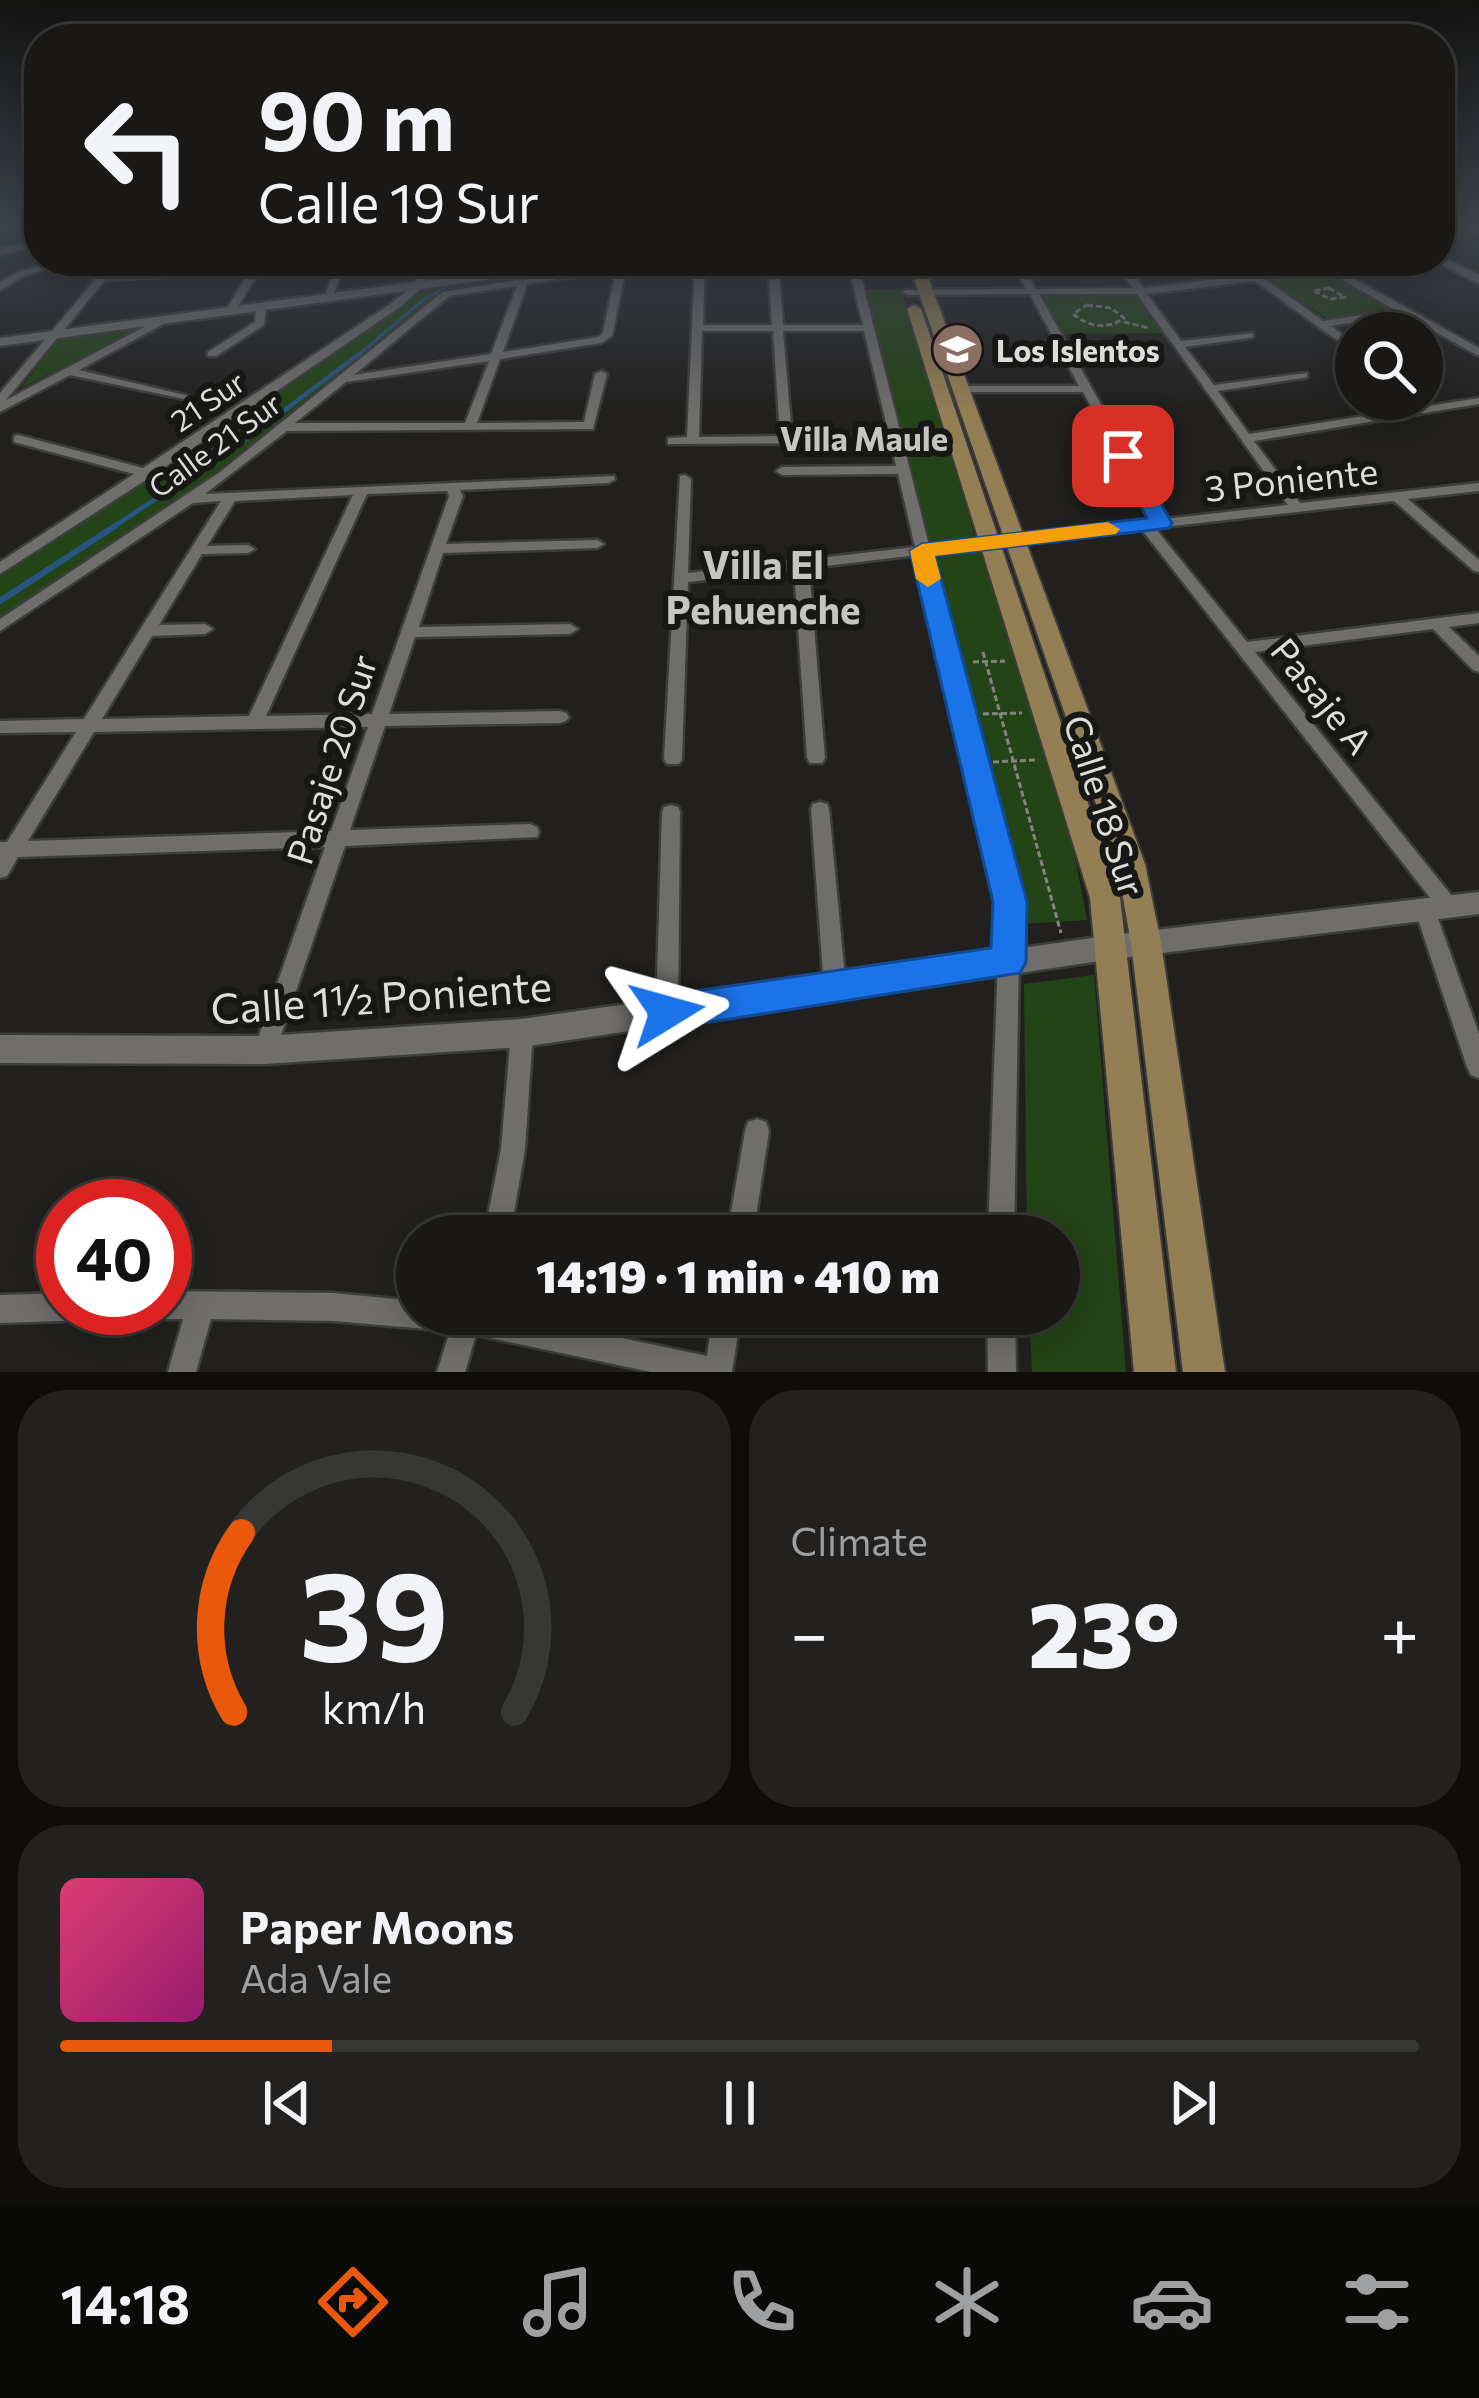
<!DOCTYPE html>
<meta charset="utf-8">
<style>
body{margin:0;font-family:Commissioner,sans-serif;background:#22211f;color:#f1f3f6;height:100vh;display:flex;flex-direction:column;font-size:45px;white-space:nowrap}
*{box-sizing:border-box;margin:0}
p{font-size:39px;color:#9fa0a1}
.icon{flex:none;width:66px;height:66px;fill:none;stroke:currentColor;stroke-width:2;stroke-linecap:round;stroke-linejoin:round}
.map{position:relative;height:1372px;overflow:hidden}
.sheet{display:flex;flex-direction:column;gap:18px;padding:18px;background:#0e0d0c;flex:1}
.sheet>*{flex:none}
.hud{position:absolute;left:24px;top:24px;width:1431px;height:252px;border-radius:48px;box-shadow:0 6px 30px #0003,0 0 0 3px #373735;background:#191816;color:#f1f3f6;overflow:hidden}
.tools{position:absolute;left:1335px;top:312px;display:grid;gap:24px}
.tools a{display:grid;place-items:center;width:108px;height:108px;border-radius:50%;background:#191816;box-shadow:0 6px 30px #0003,0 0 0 3px #373735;font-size:60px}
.speed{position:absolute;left:36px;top:1179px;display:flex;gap:24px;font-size:60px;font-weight:700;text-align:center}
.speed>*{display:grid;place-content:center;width:156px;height:156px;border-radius:50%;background:#191816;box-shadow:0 6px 30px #0003,0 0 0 3px #373735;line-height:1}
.speed .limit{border:18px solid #d22;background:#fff;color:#111}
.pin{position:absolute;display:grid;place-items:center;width:102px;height:102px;color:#fff;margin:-51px;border-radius:24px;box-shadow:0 6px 18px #0006}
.me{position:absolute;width:132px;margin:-66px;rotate:82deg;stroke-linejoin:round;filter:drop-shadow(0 0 9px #0008)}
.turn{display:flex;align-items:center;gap:42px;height:252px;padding:0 36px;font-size:54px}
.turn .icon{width:156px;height:156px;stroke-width:2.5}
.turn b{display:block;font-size:84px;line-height:102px}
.big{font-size:90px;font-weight:800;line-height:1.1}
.sheet .widget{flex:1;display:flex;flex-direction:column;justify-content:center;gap:18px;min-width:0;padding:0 42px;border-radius:48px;background:#22211f}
.sheet .dial{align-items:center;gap:0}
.dial svg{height:312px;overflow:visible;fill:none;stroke:#373735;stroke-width:7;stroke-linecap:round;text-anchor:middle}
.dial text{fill:#f1f3f6;stroke:none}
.song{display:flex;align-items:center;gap:36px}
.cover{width:144px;height:144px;border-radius:18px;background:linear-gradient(135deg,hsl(340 70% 55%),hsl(320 70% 35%))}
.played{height:12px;border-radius:6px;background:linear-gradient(90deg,#ea580c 20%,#373735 20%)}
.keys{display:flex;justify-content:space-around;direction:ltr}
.heat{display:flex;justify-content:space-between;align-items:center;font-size:66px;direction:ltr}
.sheet .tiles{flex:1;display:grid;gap:18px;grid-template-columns:1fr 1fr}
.widget:last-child{grid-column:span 2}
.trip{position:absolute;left:396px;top:1215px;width:684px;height:120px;border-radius:60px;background:#191816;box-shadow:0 6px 30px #0003,0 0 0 3px #373735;font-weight:800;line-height:120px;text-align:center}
.menu{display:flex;height:192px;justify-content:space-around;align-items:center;background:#0a0a09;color:#9fa0a1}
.menu .icon{width:84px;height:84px}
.menu .current{color:#ea580c}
.menu b{font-size:54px;color:#f1f3f6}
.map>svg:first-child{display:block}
.green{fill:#234416}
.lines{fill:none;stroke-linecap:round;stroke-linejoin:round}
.stream-far2{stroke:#265584;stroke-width:3}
.stream-far1{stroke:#265584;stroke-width:4.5}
.stream{stroke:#265584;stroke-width:6}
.minor-casing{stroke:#3d3d3b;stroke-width:5}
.tertiary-casing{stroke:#3d3d3b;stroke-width:5}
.secondary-casing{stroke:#3d3d3b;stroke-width:4}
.path{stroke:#848382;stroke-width:3;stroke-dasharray:6 3;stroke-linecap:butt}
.minor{fill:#6f6e6c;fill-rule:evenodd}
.tertiary{fill:#6f6e6c;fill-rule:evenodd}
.secondary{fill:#947f54;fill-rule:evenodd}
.route{fill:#1a73e8;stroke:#114b97;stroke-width:3}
.slow{fill:#f59e0b}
.labels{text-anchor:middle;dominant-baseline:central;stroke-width:12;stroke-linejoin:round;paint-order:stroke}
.far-poi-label{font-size:30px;font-weight:bold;fill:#dedddc;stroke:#171715;text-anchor:start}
.far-street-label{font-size:30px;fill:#dedddc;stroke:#171715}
.far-neighbourhood-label{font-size:33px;font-weight:bold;fill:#c6c5c2;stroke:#171715}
.street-label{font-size:36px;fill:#dedddc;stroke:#171715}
.neighbourhood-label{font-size:39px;font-weight:bold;fill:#c6c5c2;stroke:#171715}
.near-street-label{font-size:42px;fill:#dedddc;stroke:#171715}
</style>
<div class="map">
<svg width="1479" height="1372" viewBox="0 0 1479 1372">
<rect width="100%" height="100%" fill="#21201e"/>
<!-- green -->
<path class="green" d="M617 261H638L441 292 211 477 0 624V577L425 290Z
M1327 271 1390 307V311L1329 319 1265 279Z
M901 289 975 536 1065 805 1087 920 1023 924 1005 837 863 290Z
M1127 293 1136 297 1165 333 1062 334 1040 294Z
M139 328 21 388 57 340Z
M1094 975 1126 1372H1032L1029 1314H1059V1236H1027L1024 984Z"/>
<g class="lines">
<!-- stream-far2 -->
<path class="stream-far2" d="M356 357 423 300 443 289"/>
<!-- stream-far1 -->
<path class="stream-far1" d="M110 529 245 440 359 354"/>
<!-- stream -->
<path class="stream" d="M0 601 115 526"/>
<defs>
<path id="minor" d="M1453 221H1464L1479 227V233Z
M0 222H39V228H0Z
M39 239V245L0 255V249Z
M54 261H69L22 277 0 290V283L16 273Z
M111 261H121L110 274 253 266 256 261 265 262 236 310 231 313 226 310 249 272 105 280 6 400 163 317 167 318V322L79 370 189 396V400L70 375 0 412V393Z
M337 261H347L332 298 324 300Z
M421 261H431L425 285 400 307 152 476 0 574V562L134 474 14 442V436L18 435 143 468 392 303 415 284Z
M638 261H661L626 268 612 336 601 343 500 359 477 423 584 422 595 374 601 371 607 374 593 429 287 431 205 494 614 476 615 479 609 483 460 490 463 496 446 544 597 540 604 544 597 548 443 553 419 627 570 624 578 629 570 634 415 637 389 714 560 711 566 713 569 717 566 721 560 723 385 726 350 830 530 824 537 827 539 832 537 837 345 846 276 1050 273 1058 265 1061 257 1058 254 1050 325 847 18 857 7 876 0 878V842H7L76 732 0 733V721L84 719 221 501 193 503 0 631V619L220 472 443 292ZM616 270 603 333 598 337 503 352 527 284ZM517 286 491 354 354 375 449 296ZM489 361 465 423H295L346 382ZM447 491 449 496 372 714 266 716 367 494ZM353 495 249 716 102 719 152 636 205 634 213 629 205 624 159 625 202 554 248 553 255 549 248 545 207 546 235 501ZM368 727 331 831 28 841 94 732Z
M695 261H705L703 325H772L768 261H778L783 325H863L847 261H857L929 545 1153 520 1083 392H960L954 389 960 386H1079L1030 294 908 295 903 292 905 290 1026 289 1011 261H1021L1036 289 1133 288 1113 261H1123L1143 288 1365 261H1392L1338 270 1479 348V355L1475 354 1404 314 1331 326 1356 344V352L1352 351 1255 281 1147 294 1181 341 1253 333V337L1249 338 1185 347 1214 385 1307 373V377L1303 378 1218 391 1249 434 1479 398V404L1254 441 1300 503 1479 483V491L1408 499 1479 560V572L1474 571 1394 501 1155 528 1247 642 1479 613V623L1449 627 1479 656V672L1473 670 1433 629 1255 652 1456 901 1459 907 1456 913 1449 916 1442 913 1142 530 931 554 1020 902 1014 1236H988L1000 902 917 555 809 568 825 758 822 763H810L807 758 794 570 688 582 682 759 679 764H667L664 759 680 476 685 475 691 479 688 573 915 547 898 474 782 475 776 471 782 467 896 466 891 443 668 444V438L687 437ZM1327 271 1395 310 1323 321 1265 279ZM1039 294H1137L1288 505 1165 519ZM702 331H773L780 436 699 437ZM783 331H864L889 435 792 436Z
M261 304 266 307 264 325 216 356H208V352L255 322 256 307Z
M820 802 827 804 829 809 846 988 843 995 835 998 827 995 824 988 811 809 813 804Z
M671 805 678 807 680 812 678 1012 675 1019 667 1022 659 1019 656 1012 662 812 664 807Z
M1425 901 1432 904 1435 910 1479 1034V1078L1471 1075 1467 1067 1415 910 1418 904Z
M522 1022 530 1025 533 1033 525 1149 510 1236H484L501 1149 511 1033 514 1025Z
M757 1119 766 1122 769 1131 753 1236H727L745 1131 748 1122Z
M165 1291 333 1293 417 1301V1314H508L707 1356 713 1314H741L732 1372H651L476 1335 465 1372H437L450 1331 333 1321 211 1319 196 1372H168L183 1319H165L155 1315 153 1308H165Z
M63 1293V1308H76L73 1317 63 1321 0 1323V1295Z
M987 1314H1015L1016 1372H988Z"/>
<path id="tertiary" d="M1440 256 1479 275V284L1436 262Z
M570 261H602L596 265 0 346V338Z
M1479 892V914L1113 959 522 1047 265 1064 0 1063V1035L265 1036 522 1019 1113 935Z"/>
<path id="secondary" d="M908 261H922L1145 864 1161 943 1225 1372H1183L1131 943 1117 864Z
M914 305 921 309 1120 898 1176 1372H1134L1090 898 907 309Z"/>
</defs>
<!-- minor casing -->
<use href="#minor" class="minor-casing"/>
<!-- tertiary casing -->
<use href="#tertiary" class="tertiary-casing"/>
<!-- secondary casing -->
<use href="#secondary" class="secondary-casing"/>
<!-- path -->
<path class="path" d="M1329 288 1345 297 1331 299 1313 291Z
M1087 305 1111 308 1124 318C1107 330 1089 327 1073 314Z
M1124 322 1149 328
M198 401 218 406
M983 652 1061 933
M973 662 1005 661
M983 714 1022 713
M993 762 1037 760"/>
<!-- minor -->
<use href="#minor" class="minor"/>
<!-- tertiary -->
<use href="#tertiary" class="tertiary"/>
<!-- secondary -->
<use href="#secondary" class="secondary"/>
</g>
<!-- sky -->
<linearGradient id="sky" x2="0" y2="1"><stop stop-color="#121210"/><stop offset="0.54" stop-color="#3d424c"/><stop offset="1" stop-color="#3d424c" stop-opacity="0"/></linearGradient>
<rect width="1479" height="413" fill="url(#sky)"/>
<!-- route -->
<path class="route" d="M1123 450 1133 456 1172 523 1169 528 935 556 1027 902 1026 962 1020 973 667 1029 654 1024 648 1012 654 1000 667 995 991 948 993 902 910 551 922 544 1147 518 1113 456Z"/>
<!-- slow -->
<path class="slow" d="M1108 522 1120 529 1116 534 935 556 941 579 928 587 916 579 910 551 922 544Z"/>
<!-- icons -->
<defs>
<symbol id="school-disc" viewBox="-11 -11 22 22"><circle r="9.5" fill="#8d6e63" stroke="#171715"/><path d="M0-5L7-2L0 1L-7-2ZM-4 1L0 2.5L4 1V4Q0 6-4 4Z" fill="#fff"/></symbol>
</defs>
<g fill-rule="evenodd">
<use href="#school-disc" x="928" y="320" width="59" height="59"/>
</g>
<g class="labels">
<!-- far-poi labels -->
<g class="far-poi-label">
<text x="996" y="349">Los Islentos</text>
</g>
<!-- far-street labels -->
<g class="far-street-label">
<text transform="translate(207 400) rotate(-34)">21 Sur</text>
<text transform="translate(214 444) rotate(-36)">Calle 21 Sur</text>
</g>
<!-- far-neighbourhood labels -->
<g class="far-neighbourhood-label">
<text x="864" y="437">Villa Maule</text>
</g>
<!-- street labels -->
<g class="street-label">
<text transform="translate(1291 478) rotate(-6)">3 Poniente</text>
<text transform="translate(1323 695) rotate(51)">Pasaje A</text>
<text transform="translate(330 759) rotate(-72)">Pasaje 20 Sur</text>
<text transform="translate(1106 805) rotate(72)">Calle 18 Sur</text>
</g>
<!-- neighbourhood labels -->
<g class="neighbourhood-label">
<text x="763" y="563">Villa El<tspan x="763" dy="45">Pehuenche</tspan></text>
</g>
<!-- near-street labels -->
<g class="near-street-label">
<text transform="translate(381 996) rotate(-4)">Calle 1½ Poniente</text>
</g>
</g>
</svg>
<div class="tools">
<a><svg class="icon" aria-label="search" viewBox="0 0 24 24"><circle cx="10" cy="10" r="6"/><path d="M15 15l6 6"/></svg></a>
</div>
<div class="speed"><div class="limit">40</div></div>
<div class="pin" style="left:1123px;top:456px;background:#d93025"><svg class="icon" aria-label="arrive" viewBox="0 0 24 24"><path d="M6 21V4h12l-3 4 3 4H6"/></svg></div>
<svg class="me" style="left:667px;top:1012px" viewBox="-20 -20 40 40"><path d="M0-17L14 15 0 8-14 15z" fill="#1a73e8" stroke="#fff" stroke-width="4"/></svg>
<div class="trip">14:19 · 1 min · 410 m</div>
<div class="hud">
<div class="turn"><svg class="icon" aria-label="left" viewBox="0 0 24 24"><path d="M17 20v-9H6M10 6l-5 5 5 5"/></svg><div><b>90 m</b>Calle 19 Sur</div></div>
</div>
</div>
<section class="sheet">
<div class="tiles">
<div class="widget dial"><svg viewBox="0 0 100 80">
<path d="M14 69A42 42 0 1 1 86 69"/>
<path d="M14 69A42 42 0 0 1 16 23" stroke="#ea580c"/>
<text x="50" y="56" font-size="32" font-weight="700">39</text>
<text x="50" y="72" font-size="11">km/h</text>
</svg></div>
<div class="widget"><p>Climate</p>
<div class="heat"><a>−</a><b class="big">23°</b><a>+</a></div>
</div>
<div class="widget">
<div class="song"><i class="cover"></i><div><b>Paper Moons</b><p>Ada Vale</p></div></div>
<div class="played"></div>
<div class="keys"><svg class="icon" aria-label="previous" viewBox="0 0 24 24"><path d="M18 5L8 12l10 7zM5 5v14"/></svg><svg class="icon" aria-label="pause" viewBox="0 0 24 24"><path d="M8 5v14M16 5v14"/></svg><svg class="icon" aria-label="next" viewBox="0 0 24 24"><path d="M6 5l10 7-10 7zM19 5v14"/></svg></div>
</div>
</div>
</section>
<nav class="menu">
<b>14:18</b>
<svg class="icon current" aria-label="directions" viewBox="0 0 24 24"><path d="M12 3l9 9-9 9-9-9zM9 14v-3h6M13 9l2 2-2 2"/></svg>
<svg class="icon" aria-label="music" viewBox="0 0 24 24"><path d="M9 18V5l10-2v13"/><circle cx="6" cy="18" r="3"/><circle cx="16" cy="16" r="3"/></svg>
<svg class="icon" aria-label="phone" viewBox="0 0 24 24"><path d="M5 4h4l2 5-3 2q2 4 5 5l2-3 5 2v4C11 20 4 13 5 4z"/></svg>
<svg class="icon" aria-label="climate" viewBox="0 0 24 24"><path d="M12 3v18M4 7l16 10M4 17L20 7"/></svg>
<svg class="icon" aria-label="car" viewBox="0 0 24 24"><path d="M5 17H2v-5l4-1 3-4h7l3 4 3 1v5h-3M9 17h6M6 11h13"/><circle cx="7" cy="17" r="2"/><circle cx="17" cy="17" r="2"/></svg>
<svg class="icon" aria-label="filters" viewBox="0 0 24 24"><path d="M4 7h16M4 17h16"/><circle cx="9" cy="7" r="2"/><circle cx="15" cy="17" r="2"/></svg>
</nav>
